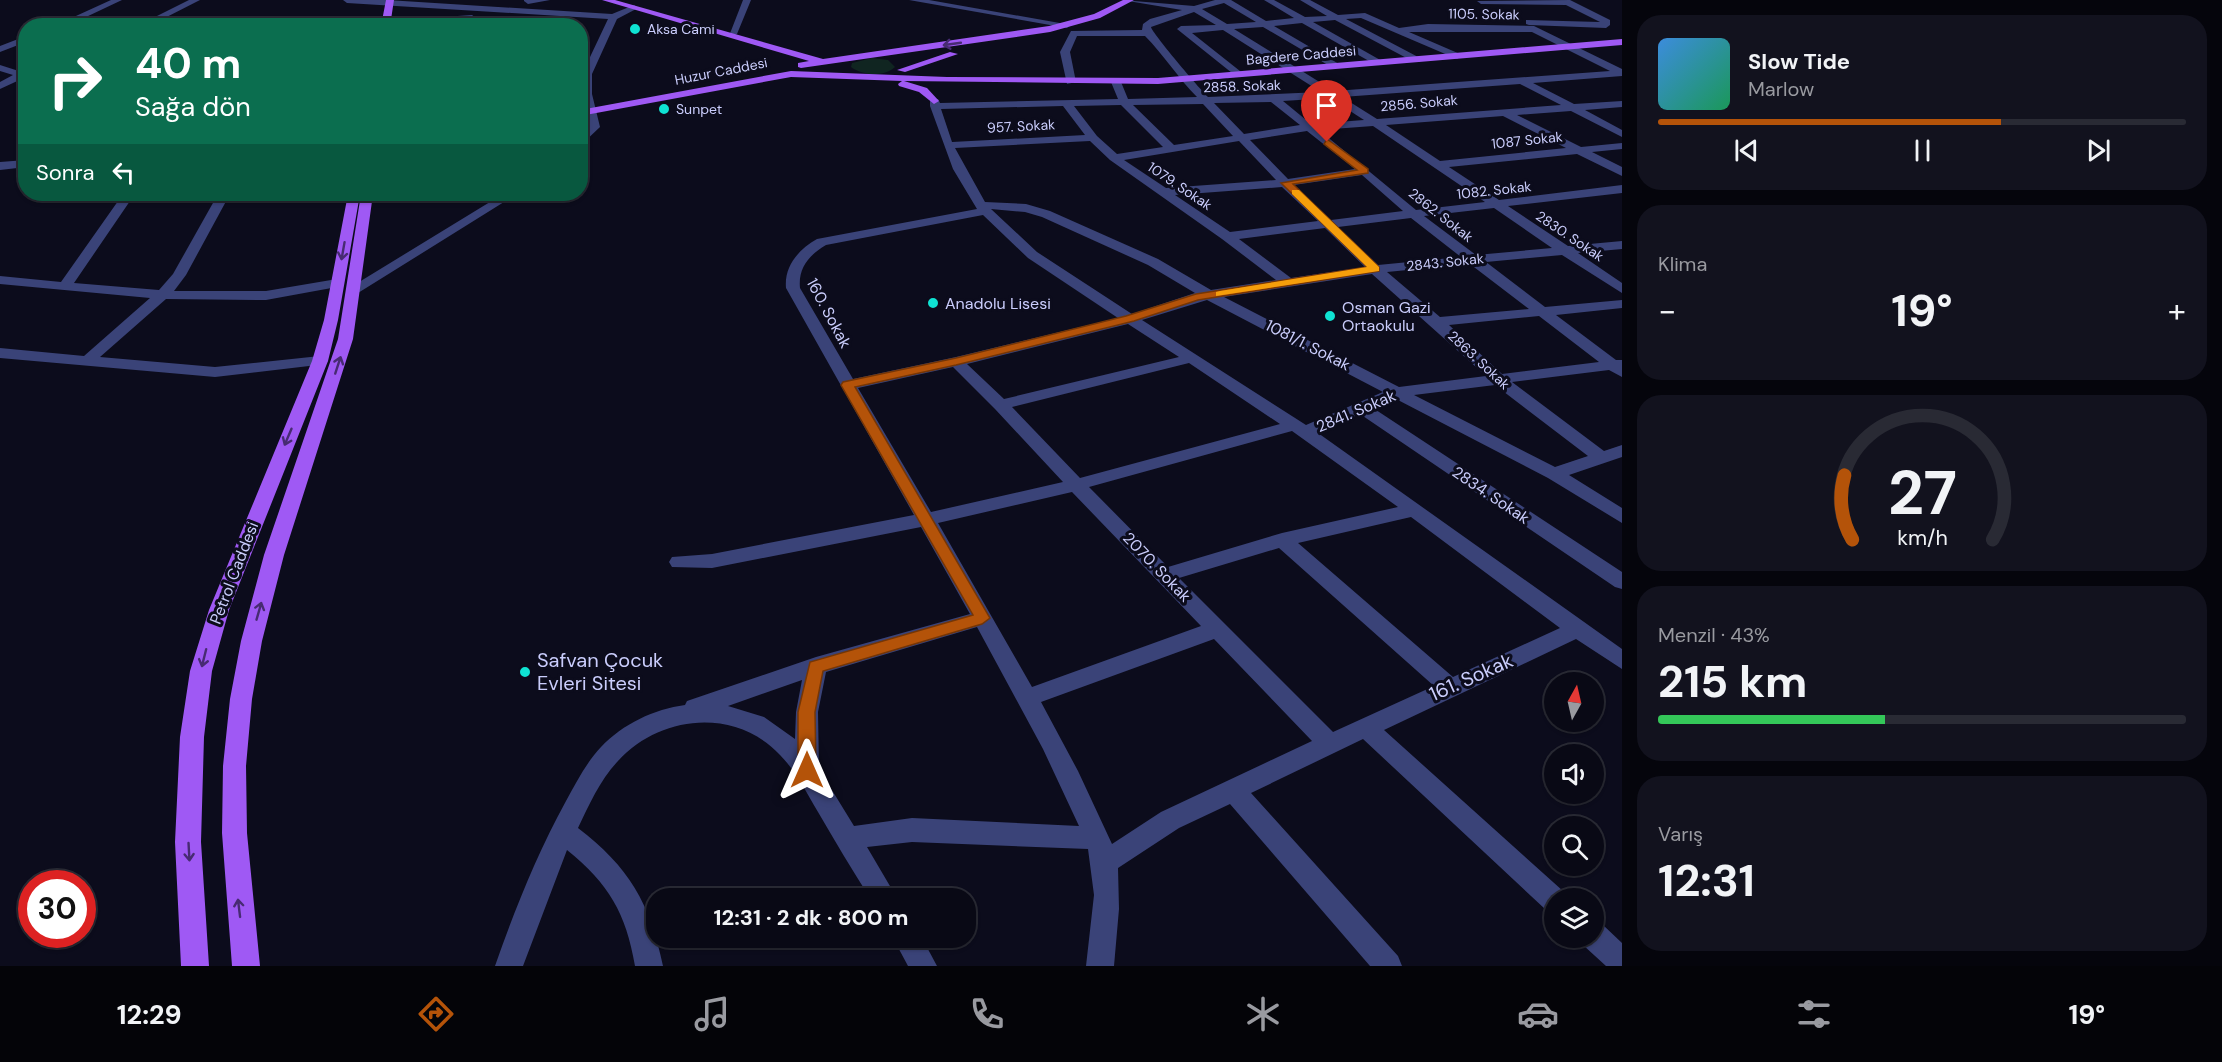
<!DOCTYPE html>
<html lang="tr">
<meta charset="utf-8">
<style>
body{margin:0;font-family:"DM Sans",sans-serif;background:#12121e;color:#f1f3f6;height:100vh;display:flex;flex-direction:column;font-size:22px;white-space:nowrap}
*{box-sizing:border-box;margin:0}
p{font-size:20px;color:#999aa0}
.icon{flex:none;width:33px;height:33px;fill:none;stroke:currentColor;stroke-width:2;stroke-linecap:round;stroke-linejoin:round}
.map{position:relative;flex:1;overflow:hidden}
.drawer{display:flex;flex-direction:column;gap:15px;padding:15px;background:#05050c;width:600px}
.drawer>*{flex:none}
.banner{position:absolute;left:18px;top:18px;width:570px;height:183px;border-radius:24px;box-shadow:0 2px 4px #0004,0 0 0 2px #292a34;background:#0b6e4f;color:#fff;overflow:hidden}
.needle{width:39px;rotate:8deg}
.buttons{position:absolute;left:1544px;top:672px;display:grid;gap:12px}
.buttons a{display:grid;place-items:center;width:60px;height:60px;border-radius:50%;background:#090915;box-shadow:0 2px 4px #0004,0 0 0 2px #292a34;font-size:30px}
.speed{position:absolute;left:18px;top:870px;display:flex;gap:12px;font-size:30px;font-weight:700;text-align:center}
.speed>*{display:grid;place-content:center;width:78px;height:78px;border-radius:50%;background:#090915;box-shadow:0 2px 4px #0004,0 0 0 2px #292a34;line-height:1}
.speed .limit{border:9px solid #d22;background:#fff;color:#111}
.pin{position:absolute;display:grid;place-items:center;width:51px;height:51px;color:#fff;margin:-62px -26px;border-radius:50% 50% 50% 0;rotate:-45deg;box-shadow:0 0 6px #0007}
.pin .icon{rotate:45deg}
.me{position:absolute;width:66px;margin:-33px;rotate:0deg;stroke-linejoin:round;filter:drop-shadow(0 0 4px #0008)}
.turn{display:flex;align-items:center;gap:21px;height:126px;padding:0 18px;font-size:27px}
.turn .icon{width:78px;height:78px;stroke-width:2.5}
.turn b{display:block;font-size:42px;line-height:51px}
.then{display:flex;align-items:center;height:57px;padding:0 18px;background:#0003;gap:12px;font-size:22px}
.big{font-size:45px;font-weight:700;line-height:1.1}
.drawer .widget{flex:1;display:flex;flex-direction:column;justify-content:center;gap:9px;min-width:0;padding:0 21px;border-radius:24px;background:#12121e}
.drawer .dial{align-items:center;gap:0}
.dial svg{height:156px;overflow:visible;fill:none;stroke:#292a34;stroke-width:7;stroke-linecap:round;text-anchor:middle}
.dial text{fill:#f1f3f6;stroke:none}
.song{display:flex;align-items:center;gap:18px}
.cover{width:72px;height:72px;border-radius:9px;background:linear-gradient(135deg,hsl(210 70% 55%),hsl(150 70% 35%))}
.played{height:6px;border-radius:3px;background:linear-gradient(90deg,#b45309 65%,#292a34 65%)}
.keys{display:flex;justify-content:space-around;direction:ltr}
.heat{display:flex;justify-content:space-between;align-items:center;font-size:33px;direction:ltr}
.charge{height:9px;border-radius:4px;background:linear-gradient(90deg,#34c759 43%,#292a34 0)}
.trip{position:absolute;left:646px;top:888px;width:330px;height:60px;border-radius:24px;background:#090915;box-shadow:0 2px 4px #0004,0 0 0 2px #292a34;font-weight:700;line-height:60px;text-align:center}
.tabs{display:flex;height:96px;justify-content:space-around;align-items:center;background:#040408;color:#999aa0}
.tabs .icon{width:42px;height:42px}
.tabs .selected{color:#b45309}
.tabs b{font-size:27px;color:#f1f3f6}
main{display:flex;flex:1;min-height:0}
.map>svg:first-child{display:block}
.green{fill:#102521}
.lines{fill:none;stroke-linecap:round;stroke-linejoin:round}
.minor{fill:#3a4378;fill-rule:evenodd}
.major{fill:#9f59f4;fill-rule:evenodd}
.oneway{stroke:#472b72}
.route{fill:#b45309;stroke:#753606;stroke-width:1.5}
.slow{fill:#f59e0b}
.poi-dot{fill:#0fe3d3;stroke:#0c0c1c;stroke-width:2}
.labels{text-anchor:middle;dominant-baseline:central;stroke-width:6;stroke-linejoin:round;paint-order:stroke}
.far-street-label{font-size:14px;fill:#cacdfc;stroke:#0c0c1c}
.far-poi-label{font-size:14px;fill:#cacdfc;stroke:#0c0c1c;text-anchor:start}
.poi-label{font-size:16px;fill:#cacdfc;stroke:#0c0c1c;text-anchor:start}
.street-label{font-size:16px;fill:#cacdfc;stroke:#0c0c1c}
.near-poi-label{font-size:20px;fill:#cacdfc;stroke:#0c0c1c;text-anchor:start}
.near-street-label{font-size:20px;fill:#cacdfc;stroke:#0c0c1c}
</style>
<main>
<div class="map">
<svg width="1622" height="966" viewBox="0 0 1622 966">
<rect width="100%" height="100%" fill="#0c0c1c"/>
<!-- green -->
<path class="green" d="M872 58 888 60 895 67C884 77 863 76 851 67L852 63Z"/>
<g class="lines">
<!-- minor -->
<path class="minor" d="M111 0H122L67 26H54Z
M189 0H200L149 26H137Z
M343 0H387L612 14 634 5 638 8 617 19 592 74V94L600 127 580 146V136L589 126 582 94V74L608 19 347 3Z
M550 0 528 4 524 1V0Z
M743 0H751L737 34 729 36Z
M909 0H929L1071 25 1067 28Z
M1122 0 1194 6 1215 0H1231L1266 21 1294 18 1264 0H1274L1305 17 1327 16 1300 0H1310L1338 15 1365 13 1399 28 1428 24 1534 26 1622 69V76L1533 83 1574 104 1622 101V107L1585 110 1622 130V137L1571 111 1517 115 1581 147 1622 143V149L1592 152 1622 167V176L1577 154 1449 167 1499 200 1622 185V193L1508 206 1568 246 1622 241V249L1578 253 1622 283V293L1562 255 1486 262 1545 307 1622 300V308L1556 315 1616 360H1622V377L1609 370 1512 382 1604 451 1622 445V457L1569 475 1622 508V523L1548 478 1396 399 1373 408 1622 572V589L1615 587 1360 414 1318 433 1622 649V669L1576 639 1384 730 1563 891 1567 898H1554V913L1545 909 1363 739 1251 793 1398 956 1402 966H1370L1230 804 1179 828 1118 868 1119 909 1114 966H1086L1094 895 1088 849 912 842 867 847 897 898H870C852 870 835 841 818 812 806 792 796 771 780 755 735 707 660 715 618 761 600 780 589 805 578 828 629 867 650 903 663 966H635C626 913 609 884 567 850L523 966H495C515 909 537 854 566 801 576 783 586 763 601 747 623 724 654 709 685 705L687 701 816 657 970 614 921 527 712 568 672 567 669 562 672 557 712 554 914 515 786 288C784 266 799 249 817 239L977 209 953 169 930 106V99H938L940 103 1118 99 1111 82 1116 79 1121 82 1128 99 1197 97C1178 78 1164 55 1145 36H1077L1070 52 1076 82 1067 84 1060 52 1071 31 1142 30 1143 24 1150 19 1182 10ZM1224 3 1256 22 1227 24 1202 9ZM1194 12 1216 25 1181 26 1177 29 1237 77 1245 75 1192 33 1223 30 1321 92 1208 97C1200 89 1152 33 1151 27ZM1361 18 1457 59 1462 56 1460 54 1409 32H1532L1610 71 1334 91 1234 29 1263 27 1333 68H1339V64L1274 26 1302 23 1376 65H1382V61L1313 22 1335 20 1414 62H1420V58L1346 19ZM1520 84 1561 105 1377 119 1342 97ZM1330 98 1364 120 1311 124 1283 101ZM1271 102 1300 125 1244 134 1214 103ZM1203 104 1233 136 1174 145 1133 105ZM1121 105 1163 147 1117 154 1097 136 1074 106ZM1063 106 1085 135 952 142 941 109ZM1503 116 1566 148 1440 161 1386 125ZM1373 126 1485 202 1416 210 1319 130ZM1307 131 1355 169 1288 179 1250 140ZM1090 141 1110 160 1222 239 1276 280 1211 290 1158 259 1050 211 1026 204 985 202 955 148ZM1239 141 1276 180 1166 188 1124 160ZM1362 175 1403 211 1331 220 1294 185ZM1282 187 1318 221 1230 232 1175 195ZM1494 208 1552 248 1476 255 1424 216ZM991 209 1025 212 1042 217 1148 265 1195 293 1132 314 1037 252ZM983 215 1028 258 1118 318 956 357 853 379 800 288C798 268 809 255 826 245ZM1411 218 1461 257 1378 265 1338 227ZM1325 228 1365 267 1291 278 1239 239ZM1470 264 1529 309 1440 317 1387 272ZM1372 274 1486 376 1399 387 1224 297ZM1207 300 1383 392 1306 425 1142 320ZM1539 316 1599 362 1502 374 1449 325ZM1128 324 1179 357 1004 399 967 364ZM1189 363 1280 424 1080 478 1012 407ZM953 367 995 409 1063 482 931 512 858 388ZM1495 385 1588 456 1555 467 1414 395ZM1292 431 1398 507 1282 533 1168 567 1089 487ZM1072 492 1201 626 1032 687 938 523ZM1411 517 1560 628 1453 677 1298 543ZM1279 548 1434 686 1333 732 1179 578ZM977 627 1043 749 1079 826 912 818 854 826 819 769 818 712 826 672ZM1214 639 1312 741 1161 812 1112 844 1078 771 1041 702ZM802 680 796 712 795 739 764 717 728 706Z
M1570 0 1610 20V25L1606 28 1529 25 1526 24V20L1600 22 1566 5 1481 4 1477 1Z
M472 15 476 18 475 20 414 25 410 22 414 19Z
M512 21 515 26H484Z
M26 36V42L0 52V46Z
M0 65 25 73 26 77 0 89V82L13 75 0 71Z
M26 160V167L0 170V162Z
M123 194H169L163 198 130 201 74 283 159 290 173 274 218 194H230L186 275 174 291H266L337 279 344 283 337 287 266 300 166 299 100 357 215 367 320 356 326 358 328 361 326 364 215 377 0 358V348L84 356 150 298 0 284V276L61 282Z
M503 194H517L358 293 353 294 346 290Z
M1593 922 1603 925 1622 943V966H1606L1583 945 1581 938H1593Z
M893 938H922L937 966H908Z"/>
<!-- major -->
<path class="major" d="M386 0H394L390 26H381Z
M602 0H615L823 59 1049 26 1094 14 1123 0H1134L1100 18 1050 32 801 68 798 67V63L809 61Z
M1622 39V45L1158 84 904 81 927 88 939 101 934 104 919 92 899 86 898 84 902 81 791 77 580 116V110L791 71 947 77 1158 78Z
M950 52 958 54 905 72 897 70Z
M348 194H360L338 320 328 361 229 610 212 671 204 737 201 842 209 966H181L175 842 180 737 190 671 209 610 312 361 324 320Z
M361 194H373L353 339 284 555 262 641 252 699 246 766 247 833 260 966H232L222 833 223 766 230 699 241 641 264 555 338 339Z"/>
</g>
<!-- one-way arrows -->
<defs><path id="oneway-shaft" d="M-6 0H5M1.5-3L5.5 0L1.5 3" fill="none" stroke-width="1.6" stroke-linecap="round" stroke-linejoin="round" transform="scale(1.5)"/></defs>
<g class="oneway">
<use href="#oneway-shaft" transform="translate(952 44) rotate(172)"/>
<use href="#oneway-shaft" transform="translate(343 251) rotate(100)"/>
<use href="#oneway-shaft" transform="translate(338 365) rotate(-72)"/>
<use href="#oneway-shaft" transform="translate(288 437) rotate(113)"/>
<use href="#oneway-shaft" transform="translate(259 611) rotate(-74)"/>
<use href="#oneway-shaft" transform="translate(204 658) rotate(104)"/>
<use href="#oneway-shaft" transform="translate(189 852) rotate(87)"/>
<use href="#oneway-shaft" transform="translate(239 908) rotate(-97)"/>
</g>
<!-- route -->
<path class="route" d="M1327 139 1368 169V173L1293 184 1379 267V271L1198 300 1134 321 956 365 855 387 990 618 982 624 823 671 815 712 816 770 813 776 807 778 800 776 798 770V712L810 662 973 615 841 385 843 382 956 358 1126 316 1196 294 1367 267 1281 183 1357 170 1324 144Z"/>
<!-- slow -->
<path class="slow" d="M1292 190H1299L1379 267V271L1216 296V292L1220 291 1367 267 1292 194Z"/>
<!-- markers -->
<g class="poi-dot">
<circle cx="635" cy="29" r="6"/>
<circle cx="664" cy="109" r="6"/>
<circle cx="933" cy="303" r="6"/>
<circle cx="1330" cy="316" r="6"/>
<circle cx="525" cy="672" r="6"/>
</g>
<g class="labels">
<!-- far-street labels -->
<g class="far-street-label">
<text transform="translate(1484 14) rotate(1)">1105. Sokak</text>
<text transform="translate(1301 55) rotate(-5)">Bagdere Caddesi</text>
<text transform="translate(721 71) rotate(-11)">Huzur Caddesi</text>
<text transform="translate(1242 86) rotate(-2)">2858. Sokak</text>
<text transform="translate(1419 103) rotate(-5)">2856. Sokak</text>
<text transform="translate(1021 126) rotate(-3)">957. Sokak</text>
<text transform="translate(1527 140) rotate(-6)">1087 Sokak</text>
<text transform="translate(1180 186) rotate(34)">1079. Sokak</text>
<text transform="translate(1494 190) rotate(-6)">1082. Sokak</text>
<text transform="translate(1441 215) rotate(38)">2862. Sokak</text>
<text transform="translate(1570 236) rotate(34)">2830. Sokak</text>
<text transform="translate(1445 262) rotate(-6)">2843. Sokak</text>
<text transform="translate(1479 360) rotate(43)">2863. Sokak</text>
</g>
<!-- far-poi labels -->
<g class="far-poi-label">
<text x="647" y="29">Aksa Cami</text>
<text x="676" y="109">Sunpet</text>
</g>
<!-- poi labels -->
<g class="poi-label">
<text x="945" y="303">Anadolu Lisesi</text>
<text x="1342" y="307">Osman Gazi<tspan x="1342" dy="18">Ortaokulu</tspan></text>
</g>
<!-- street labels -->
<g class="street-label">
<text transform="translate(829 313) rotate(62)">160. Sokak</text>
<text transform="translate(1308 345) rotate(27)">1081/1. Sokak</text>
<text transform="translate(1356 411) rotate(-23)">2841. Sokak</text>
<text transform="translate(1491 495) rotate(34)">2834. Sokak</text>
<text transform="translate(1157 567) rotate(46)">2070. Sokak</text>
<text transform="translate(234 573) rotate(-69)">Petrol Caddesi</text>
</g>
<!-- near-poi labels -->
<g class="near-poi-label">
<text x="537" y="660">Safvan Çocuk<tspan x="537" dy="23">Evleri Sitesi</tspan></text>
</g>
<!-- near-street labels -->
<g class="near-street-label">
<text transform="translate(1471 677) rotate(-24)">161. Sokak</text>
</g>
</g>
</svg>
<div class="buttons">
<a><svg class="needle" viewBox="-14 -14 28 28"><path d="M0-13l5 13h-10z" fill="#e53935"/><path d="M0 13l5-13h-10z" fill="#999aa0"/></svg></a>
<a><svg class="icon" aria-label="sound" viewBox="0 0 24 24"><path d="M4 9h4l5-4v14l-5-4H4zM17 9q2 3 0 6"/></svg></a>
<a><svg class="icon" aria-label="search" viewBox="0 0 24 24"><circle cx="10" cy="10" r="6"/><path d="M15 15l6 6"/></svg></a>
<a><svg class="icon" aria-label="layers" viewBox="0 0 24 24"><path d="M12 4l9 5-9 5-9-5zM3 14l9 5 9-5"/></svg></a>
</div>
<div class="speed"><div class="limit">30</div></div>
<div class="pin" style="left:1327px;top:142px;background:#d93025"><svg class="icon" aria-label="arrive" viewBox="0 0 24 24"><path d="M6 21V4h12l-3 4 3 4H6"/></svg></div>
<svg class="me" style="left:807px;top:770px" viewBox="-20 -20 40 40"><path d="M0-17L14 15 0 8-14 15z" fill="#b45309" stroke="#fff" stroke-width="4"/></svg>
<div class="trip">12:31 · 2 dk · 800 m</div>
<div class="banner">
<div class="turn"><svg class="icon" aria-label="right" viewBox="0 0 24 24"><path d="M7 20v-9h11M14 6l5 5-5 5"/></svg><div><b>40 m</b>Sağa dön</div></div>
<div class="then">Sonra<svg class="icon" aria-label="left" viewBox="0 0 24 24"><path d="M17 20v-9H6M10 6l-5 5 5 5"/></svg></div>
</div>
</div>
<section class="drawer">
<div class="widget">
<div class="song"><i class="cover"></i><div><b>Slow Tide</b><p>Marlow</p></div></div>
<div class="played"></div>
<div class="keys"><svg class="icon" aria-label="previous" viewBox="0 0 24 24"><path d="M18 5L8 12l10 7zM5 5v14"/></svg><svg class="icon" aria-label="pause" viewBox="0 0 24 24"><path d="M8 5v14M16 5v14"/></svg><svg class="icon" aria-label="next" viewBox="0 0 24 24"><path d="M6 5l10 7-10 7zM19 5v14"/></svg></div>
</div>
<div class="widget"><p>Klima</p>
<div class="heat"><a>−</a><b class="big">19°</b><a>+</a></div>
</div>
<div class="widget dial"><svg viewBox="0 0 100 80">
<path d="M14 69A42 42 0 1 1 86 69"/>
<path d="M14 69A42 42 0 0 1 10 36" stroke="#b45309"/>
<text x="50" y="56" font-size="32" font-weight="700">27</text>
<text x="50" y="72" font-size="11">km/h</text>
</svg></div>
<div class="widget"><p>Menzil · 43%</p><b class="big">215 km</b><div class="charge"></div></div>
<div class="widget"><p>Varış</p><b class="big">12:31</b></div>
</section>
</main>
<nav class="tabs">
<b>12:29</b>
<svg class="icon selected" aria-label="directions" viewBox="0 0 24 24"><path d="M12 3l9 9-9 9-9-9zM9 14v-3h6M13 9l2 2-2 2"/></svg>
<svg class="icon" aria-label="music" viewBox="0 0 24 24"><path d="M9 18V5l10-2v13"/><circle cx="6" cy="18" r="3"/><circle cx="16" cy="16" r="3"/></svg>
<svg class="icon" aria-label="phone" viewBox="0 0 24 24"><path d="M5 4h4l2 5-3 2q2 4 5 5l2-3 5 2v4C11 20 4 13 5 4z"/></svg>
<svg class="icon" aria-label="climate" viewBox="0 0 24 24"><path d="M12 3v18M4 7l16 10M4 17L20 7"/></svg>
<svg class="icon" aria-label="car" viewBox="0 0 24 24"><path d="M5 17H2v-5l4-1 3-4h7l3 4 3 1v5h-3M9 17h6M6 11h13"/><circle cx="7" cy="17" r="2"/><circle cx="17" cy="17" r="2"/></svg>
<svg class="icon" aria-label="filters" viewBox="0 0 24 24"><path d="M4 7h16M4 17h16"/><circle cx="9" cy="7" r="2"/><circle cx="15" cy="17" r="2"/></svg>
<b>19°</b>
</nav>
